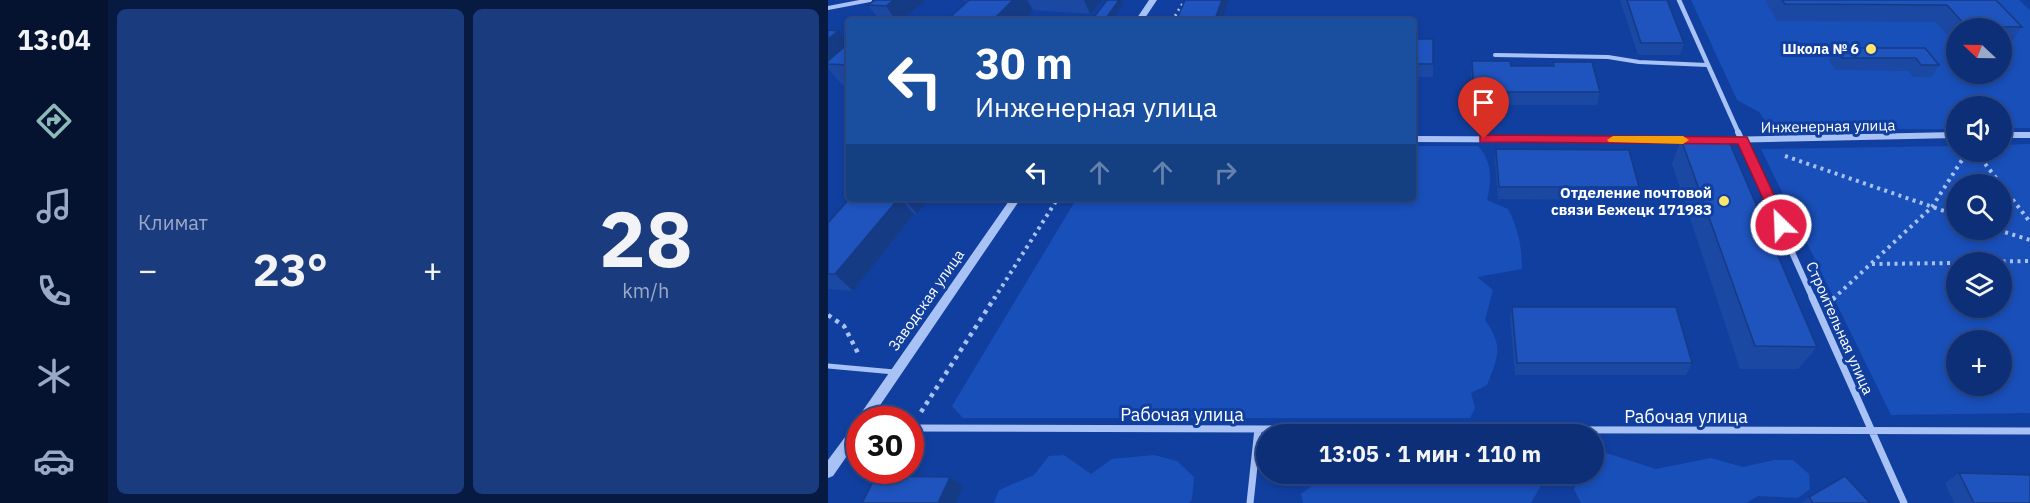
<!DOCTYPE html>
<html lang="ru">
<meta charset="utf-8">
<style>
body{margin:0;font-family:"IBM Plex Sans",sans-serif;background:#1b3b7f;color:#f1f3f6;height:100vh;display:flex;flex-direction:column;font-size:22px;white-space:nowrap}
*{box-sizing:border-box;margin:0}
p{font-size:20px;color:#9aa9c6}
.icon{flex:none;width:33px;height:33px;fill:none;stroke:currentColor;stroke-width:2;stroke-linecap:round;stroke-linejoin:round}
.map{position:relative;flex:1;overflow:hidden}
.details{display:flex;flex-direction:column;gap:9px;padding:9px;background:#071a41;width:720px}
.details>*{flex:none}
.top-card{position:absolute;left:18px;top:18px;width:570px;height:183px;border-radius:6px;box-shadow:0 3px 9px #0003,0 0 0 2px #2d4a89;background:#1a4fa0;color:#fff;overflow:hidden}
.needle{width:39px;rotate:292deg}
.tools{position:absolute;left:1118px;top:18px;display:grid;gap:12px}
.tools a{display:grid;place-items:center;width:66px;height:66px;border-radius:50%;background:#0d2f77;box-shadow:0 3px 9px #0003,0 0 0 2px #2d4a89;font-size:30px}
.speed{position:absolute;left:18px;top:406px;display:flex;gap:12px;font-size:30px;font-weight:700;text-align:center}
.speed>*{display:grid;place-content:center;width:78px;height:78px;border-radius:50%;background:#0d2f77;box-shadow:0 3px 9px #0003,0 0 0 2px #2d4a89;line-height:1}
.speed .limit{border:9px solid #d22;background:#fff;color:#111}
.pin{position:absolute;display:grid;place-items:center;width:51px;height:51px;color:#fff;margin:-62px -26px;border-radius:50% 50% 50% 0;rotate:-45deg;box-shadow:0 0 6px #0007}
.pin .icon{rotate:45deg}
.me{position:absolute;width:66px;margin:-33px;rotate:336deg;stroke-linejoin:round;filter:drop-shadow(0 0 4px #0008)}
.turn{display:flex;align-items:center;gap:21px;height:126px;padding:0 30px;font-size:27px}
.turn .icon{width:78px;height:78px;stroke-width:2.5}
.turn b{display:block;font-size:42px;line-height:51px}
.lanes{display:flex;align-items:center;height:57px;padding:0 30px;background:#0003;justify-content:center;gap:30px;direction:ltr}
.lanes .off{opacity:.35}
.big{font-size:45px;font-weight:800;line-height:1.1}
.details .card{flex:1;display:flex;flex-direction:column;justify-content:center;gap:9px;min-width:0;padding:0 21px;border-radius:9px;background:#1b3b7f}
.details .dial{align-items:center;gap:0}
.dial b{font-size:78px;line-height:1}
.heat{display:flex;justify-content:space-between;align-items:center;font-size:33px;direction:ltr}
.details .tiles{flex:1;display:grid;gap:9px;grid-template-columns:repeat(2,1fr)}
.trip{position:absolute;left:428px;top:424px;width:348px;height:60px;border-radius:30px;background:#0d2f77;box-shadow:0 3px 9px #0003,0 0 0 2px #2d4a89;font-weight:800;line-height:60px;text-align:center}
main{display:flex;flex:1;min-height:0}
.dock{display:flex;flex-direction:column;width:108px;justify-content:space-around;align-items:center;background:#051330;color:#9aa9c6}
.dock .icon{width:42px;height:42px}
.dock .current{color:#8bbbb9}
.dock b{font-size:27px;color:#f1f3f6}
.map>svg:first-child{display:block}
.green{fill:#194fb9;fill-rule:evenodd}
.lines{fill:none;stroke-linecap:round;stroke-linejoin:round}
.path-far2{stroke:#a8c2f5;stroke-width:3;stroke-dasharray:2 4;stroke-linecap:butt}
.path-far1{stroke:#a8c2f5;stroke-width:4;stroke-dasharray:3 4.5;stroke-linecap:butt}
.path{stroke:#a8c2f5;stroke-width:4.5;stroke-dasharray:4 5;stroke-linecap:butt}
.service-far1{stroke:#a8c2f5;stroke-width:4}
.service{stroke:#a8c2f5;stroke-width:5}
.minor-far2{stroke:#a8c2f5;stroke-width:4.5}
.minor-far1{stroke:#a8c2f5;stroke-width:6}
.minor{stroke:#a8c2f5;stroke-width:7}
.tertiary{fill:#a8c2f5;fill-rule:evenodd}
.wall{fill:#1b48a3}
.shaded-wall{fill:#163b85}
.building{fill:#1f54be;stroke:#163b85;stroke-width:1.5}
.route{fill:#e11d48;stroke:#92132f;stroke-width:1.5}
.slow{fill:#f59e0b}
.poi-dot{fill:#ffe56c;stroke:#113f9f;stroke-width:2}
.labels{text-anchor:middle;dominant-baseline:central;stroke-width:6;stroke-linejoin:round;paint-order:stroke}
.far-poi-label{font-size:14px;font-weight:bold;fill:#fff;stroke:#113f9f;text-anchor:end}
.street-label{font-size:15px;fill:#fff;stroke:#113f9f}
.poi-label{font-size:15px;font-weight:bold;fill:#fff;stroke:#113f9f;text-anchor:end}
.near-street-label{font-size:18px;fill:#fff;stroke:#113f9f}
</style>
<main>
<nav class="dock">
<b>13:04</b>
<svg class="icon current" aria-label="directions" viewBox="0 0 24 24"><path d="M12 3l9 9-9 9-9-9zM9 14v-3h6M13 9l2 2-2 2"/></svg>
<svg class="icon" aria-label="music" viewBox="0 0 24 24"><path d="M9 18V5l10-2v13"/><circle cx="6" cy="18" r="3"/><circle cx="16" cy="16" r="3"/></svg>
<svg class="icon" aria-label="phone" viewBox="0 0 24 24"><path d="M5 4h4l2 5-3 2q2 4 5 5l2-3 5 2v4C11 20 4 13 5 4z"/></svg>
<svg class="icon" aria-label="climate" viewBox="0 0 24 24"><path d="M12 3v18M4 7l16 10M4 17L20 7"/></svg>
<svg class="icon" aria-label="car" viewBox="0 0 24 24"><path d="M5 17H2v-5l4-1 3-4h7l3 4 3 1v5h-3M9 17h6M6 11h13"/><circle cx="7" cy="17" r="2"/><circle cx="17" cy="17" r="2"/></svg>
</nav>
<section class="details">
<div class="tiles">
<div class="card"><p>Климат</p>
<div class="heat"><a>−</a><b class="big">23°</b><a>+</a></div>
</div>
<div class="card dial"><b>28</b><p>km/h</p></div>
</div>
</section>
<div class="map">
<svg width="1202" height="503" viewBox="0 0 1202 503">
<rect width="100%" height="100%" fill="#113f9f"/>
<!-- green -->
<path class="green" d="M863 0H1191L1202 10V128H1173V106H1128V129H976L973 135 946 136 936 129 939 123 931 112 909 100ZM1128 28H1173V74H1128Z
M1202 144V413L1063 415 933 149 1128 146V152H1173V145ZM1173 184V230H1128V184ZM1173 262V308H1128V262ZM1173 340V386H1128V340Z
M585 146H650C664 161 664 180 659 200L680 209C690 228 694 247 694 269L649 277 665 290 657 320C676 346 670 357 659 385L643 393 647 408 642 418H135L124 406 249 198H585Z
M775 452 828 469 883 458 915 467 946 460H965L981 474 982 489 970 498 930 496 918 503H753L746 489 752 474H765V460Z
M236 455 263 474 284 459 326 455 349 461 366 477 364 499 361 503H166L171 490 206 475 221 456Z
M500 474H706L712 487 703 503H475L473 494Z"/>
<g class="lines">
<!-- path-far2 -->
<path class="path-far2" d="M344 21 357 0"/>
<!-- path-far1 -->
<path class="path-far1" d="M1148 152 1202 222
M957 156 1128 215
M1170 230 1202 240
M1137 262 1202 261
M1044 264 1128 263
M166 299 230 198
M1005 299 1104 207 1139 152"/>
<!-- path -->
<path class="path" d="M1004 300 1007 297
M0 315 16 326 30 353
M93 412 167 297
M49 480 56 471"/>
<!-- service-far1 -->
<path class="service-far1" d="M0 8 42 0
M667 55 780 57 811 62 879 65"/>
<!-- service -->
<path class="service" d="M0 366 66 372"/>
<!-- minor-far2 -->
<path class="minor-far2" d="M851 0 911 134"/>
<!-- minor-far1 -->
<path class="minor-far1" d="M910 132 985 299
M1173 135H1202
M585 139 860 140
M895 140 1128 135"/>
<!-- minor -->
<path class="minor" d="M984 297 1076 503
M82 428 1202 431
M422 503 430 429"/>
<!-- tertiary -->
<path class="tertiary" d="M321 0H329L315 21H307Z
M183 198H193L42 420H32V437L5 476 0 478V460L29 421 31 416Z"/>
</g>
<!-- wall -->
<path class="wall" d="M98 0 72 21H52L40 5Z
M136 0H274L262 14 205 10 195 21H118L138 3Z
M357 0H401L394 21H349V19Z
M792 0H839L856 43 852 55H810Z
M937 0H1168L1194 27 1182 44H1173V28H1128V43H1126L1108 22 949 21Z
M0 30 20 44 21 43V85H14L0 68Z
M585 39H605V77H585Z
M1007 48H1097L1111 65 1103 77H1085L1080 71 1007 70 1001 60Z
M644 61 683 66H724L725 62 772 92 769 105H645L643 74Z
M853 139 989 347 970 369H912L844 164Z
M668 149 811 187 807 200 670 199 667 162Z
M22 198H102L89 214H86L25 291 0 289V223Z
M684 307 864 363 858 375H687L682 319Z
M1131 473 1202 503H1126L1117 483Z
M981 497 1042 503H974Z"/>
<!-- shaded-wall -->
<path class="shaded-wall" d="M66 0H98L72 21H68L58 6Z
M185 0H199L205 10 195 21H164Z
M256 0H274L262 14Z
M291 0H294L295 4 283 21H276Z
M394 0H401L394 21H388L387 19Z
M10 31 21 46 0 64V39Z
M71 198H72L86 214 25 291 7 274Z
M75 198H102L89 214Z
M122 477 135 486 128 503H110Z"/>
<!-- building -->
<path class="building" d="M47 0H66L58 6 40 5Z
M141 0H185L164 21H118Z
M279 0H291L276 21H263Z
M357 0H394L387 19H349Z
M799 0H839L856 43H813Z
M954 0H1168L1194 27 1138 26 1119 5 957 4Z
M0 30 10 31 0 39Z
M585 39H605V64H585Z
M21 43V65L0 64V61Z
M1007 48H1097L1111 65H1093L1088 58H1014Z
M644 61H682L683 66H726L725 62H764L772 92H646Z
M853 139H900L989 347 927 346Z
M668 149 801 150 811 187H671Z
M22 198H71L7 274H0V223Z
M684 307H848L864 363H689Z
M1131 473 1202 475V503H1146Z
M48 476 122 477 110 503H34Z
M1017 476 1042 503H985L981 497Z"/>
<!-- route -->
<path class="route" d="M656 135 919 137 960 225 958 229H949L910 144 652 142V136Z"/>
<!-- slow -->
<path class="slow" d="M785 136H855L861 140 855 144 781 142 779 140Z"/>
<!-- markers -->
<g class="poi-dot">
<circle cx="1043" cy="49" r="6"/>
<circle cx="896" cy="201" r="6"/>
</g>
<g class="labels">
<!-- far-poi labels -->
<g class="far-poi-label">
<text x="1031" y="49">Школа № 6</text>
</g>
<!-- street labels -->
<g class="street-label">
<text transform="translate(1000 126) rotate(-1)">Инженерная улица</text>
<text transform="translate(98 300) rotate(-55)">Заводская улица</text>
<text transform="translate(1012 328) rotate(66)">Строительная улица</text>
</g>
<!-- poi labels -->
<g class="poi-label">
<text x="884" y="192">Отделение почтовой<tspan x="884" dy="17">связи Бежецк 171983</tspan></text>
</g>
<!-- near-street labels -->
<g class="near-street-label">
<text x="354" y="414">Рабочая улица</text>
<text x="858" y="416">Рабочая улица</text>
</g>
</g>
</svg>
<div class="tools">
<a><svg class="needle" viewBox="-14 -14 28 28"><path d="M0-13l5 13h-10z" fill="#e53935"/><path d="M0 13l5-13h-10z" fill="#9aa9c6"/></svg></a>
<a><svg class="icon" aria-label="sound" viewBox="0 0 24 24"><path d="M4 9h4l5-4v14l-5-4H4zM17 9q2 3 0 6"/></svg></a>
<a><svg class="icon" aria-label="search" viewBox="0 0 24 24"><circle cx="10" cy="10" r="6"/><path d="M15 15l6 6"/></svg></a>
<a><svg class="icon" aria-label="layers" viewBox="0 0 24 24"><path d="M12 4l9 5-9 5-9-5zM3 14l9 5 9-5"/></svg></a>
<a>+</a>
</div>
<div class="speed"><div class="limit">30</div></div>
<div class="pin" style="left:656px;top:139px;background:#d93025"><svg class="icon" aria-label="arrive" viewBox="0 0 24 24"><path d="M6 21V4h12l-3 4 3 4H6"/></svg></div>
<svg class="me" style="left:953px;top:225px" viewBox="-20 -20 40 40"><circle r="17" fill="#e11d48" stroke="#fff" stroke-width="3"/><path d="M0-11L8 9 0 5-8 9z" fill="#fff"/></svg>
<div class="trip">13:05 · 1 мин · 110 m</div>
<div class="top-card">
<div class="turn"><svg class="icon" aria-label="left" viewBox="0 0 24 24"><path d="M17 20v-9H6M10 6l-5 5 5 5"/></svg><div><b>30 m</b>Инженерная улица</div></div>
<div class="lanes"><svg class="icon" aria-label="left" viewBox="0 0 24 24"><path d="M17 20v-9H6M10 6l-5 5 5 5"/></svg><svg class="icon off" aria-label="ahead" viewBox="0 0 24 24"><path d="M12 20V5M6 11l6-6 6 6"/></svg><svg class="icon off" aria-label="ahead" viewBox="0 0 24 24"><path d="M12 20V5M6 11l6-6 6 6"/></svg><svg class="icon off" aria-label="right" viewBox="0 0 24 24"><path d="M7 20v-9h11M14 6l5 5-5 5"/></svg></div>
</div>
</div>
</main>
